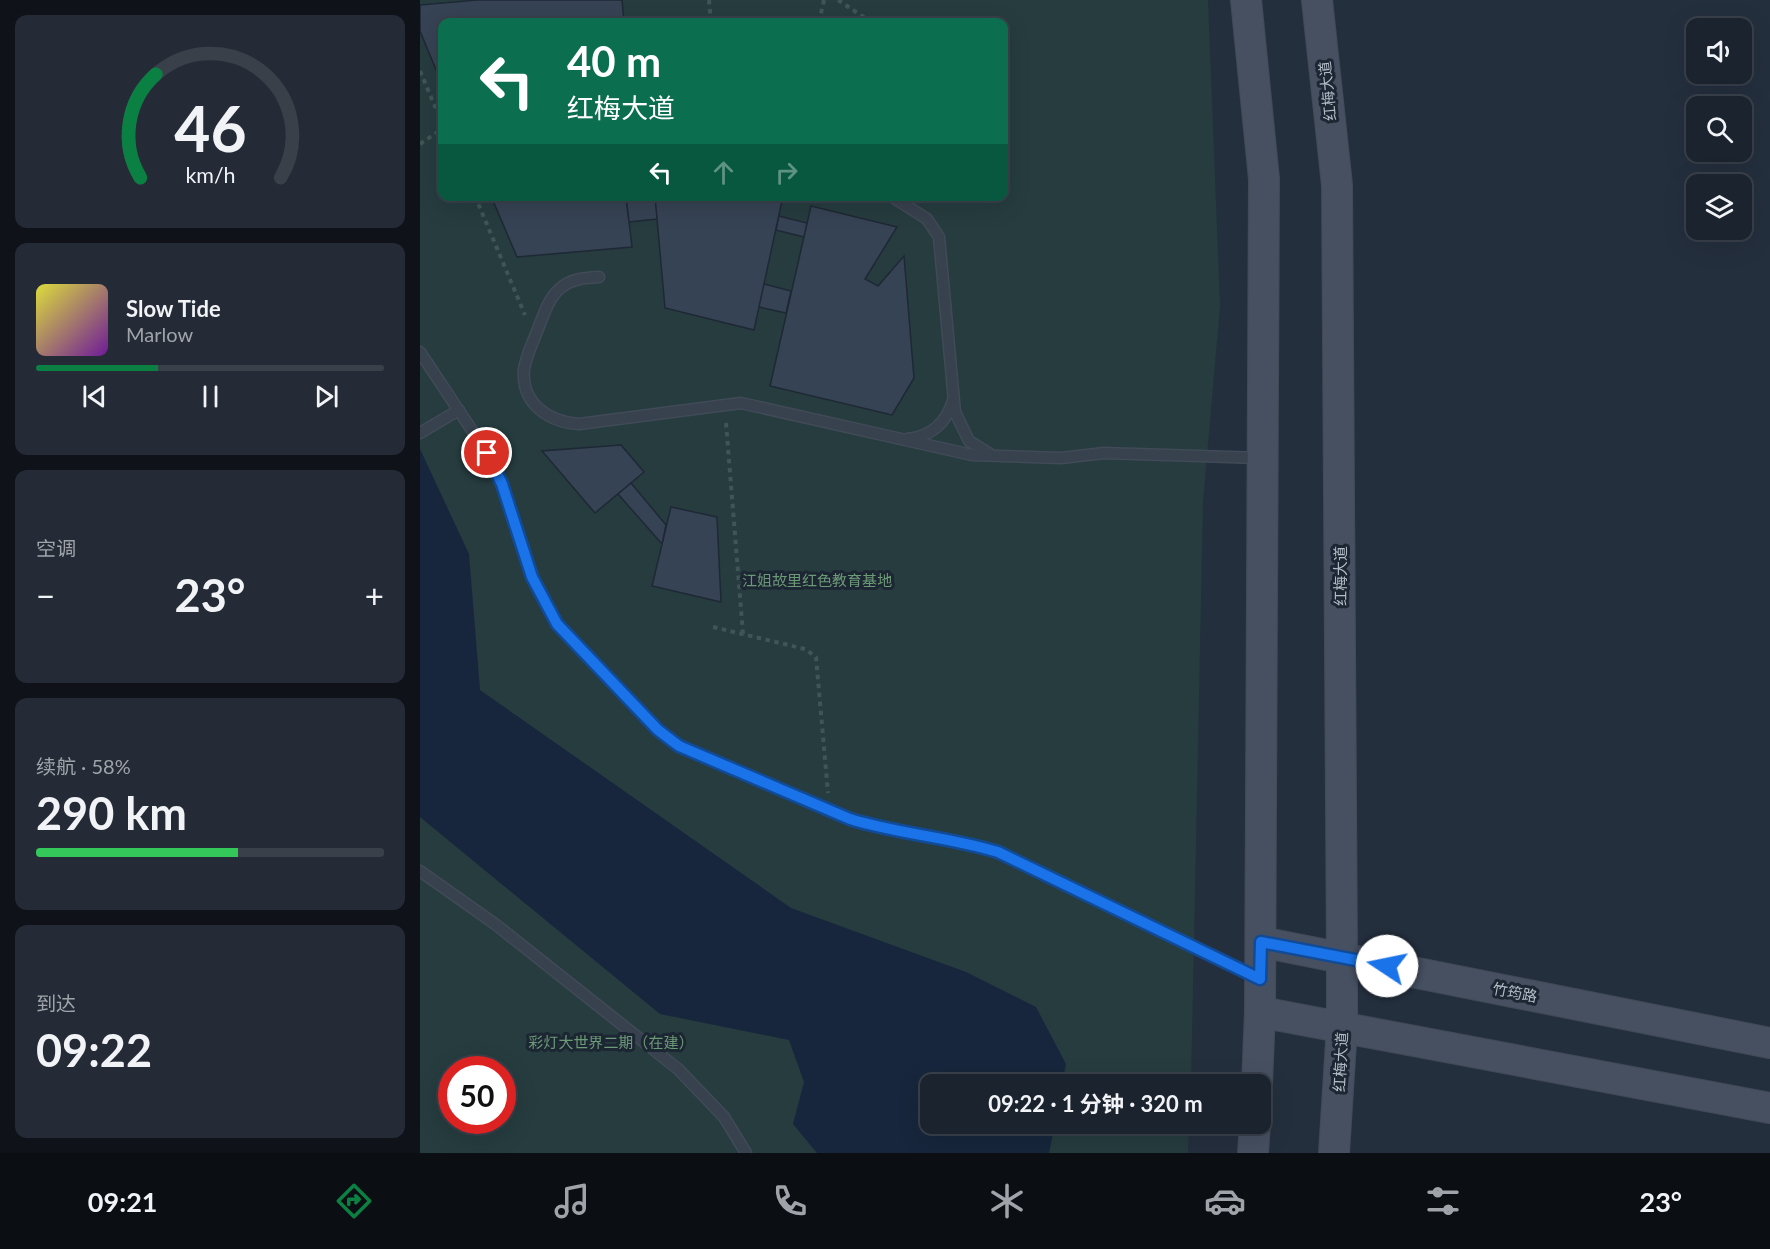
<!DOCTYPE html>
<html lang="zh">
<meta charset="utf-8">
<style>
body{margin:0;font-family:Lato,"Noto Sans SC",sans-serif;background:#242b36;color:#f1f3f6;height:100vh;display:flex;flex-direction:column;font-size:22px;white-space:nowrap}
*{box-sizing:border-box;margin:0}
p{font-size:20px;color:#a0a4aa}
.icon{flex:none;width:33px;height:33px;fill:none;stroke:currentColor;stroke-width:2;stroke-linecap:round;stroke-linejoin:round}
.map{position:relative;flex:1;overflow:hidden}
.side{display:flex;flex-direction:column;gap:15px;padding:15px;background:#0f1319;width:420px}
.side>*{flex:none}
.banner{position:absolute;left:18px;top:18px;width:570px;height:183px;border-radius:12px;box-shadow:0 6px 24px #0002,0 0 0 2px #39404a;background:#0b6e4f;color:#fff;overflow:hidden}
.buttons{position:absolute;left:1266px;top:18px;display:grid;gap:12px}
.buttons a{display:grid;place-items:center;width:66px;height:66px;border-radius:12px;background:#1b232e;box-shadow:0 6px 24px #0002,0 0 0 2px #39404a;font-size:30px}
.speed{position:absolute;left:18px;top:1056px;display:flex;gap:12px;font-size:30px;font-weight:700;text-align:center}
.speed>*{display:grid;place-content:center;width:78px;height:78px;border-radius:50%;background:#1b232e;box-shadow:0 6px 24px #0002,0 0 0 2px #39404a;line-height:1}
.speed .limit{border:9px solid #d22;background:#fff;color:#111}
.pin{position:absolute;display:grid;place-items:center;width:51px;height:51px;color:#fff;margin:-26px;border:3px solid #fff;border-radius:50%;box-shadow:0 2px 6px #0007}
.me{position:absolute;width:66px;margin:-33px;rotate:281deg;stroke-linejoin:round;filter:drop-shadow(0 0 4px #0008)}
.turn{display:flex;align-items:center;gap:21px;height:126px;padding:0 30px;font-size:27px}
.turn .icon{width:78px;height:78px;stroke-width:2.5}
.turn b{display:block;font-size:42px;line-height:51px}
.lanes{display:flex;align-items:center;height:57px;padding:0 30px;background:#0003;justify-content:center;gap:30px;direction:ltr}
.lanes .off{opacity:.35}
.big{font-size:45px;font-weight:700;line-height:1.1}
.side .widget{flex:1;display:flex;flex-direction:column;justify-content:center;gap:9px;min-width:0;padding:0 21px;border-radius:12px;background:#242b36}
.side .dial{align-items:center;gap:0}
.dial svg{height:156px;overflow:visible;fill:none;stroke:#39404a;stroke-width:7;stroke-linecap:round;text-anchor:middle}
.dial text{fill:#f1f3f6;stroke:none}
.song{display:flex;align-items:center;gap:18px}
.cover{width:72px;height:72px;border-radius:9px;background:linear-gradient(135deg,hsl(60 70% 55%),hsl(280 70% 35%))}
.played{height:6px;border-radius:3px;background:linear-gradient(90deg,#0b8043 35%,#39404a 35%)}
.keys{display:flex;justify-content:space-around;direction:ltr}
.heat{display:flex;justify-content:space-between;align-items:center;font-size:33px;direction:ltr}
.charge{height:9px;border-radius:4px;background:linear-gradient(90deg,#34c759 58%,#39404a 0)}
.trip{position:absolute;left:500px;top:1074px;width:351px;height:60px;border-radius:12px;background:#1b232e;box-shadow:0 6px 24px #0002,0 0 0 2px #39404a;font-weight:700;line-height:60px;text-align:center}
.tabs{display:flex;height:96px;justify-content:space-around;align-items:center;background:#0b0e12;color:#a0a4aa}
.tabs .icon{width:42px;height:42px}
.tabs .on{color:#0b8043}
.tabs b{font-size:27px;color:#f1f3f6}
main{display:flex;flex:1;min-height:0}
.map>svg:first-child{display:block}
.green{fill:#263c3f;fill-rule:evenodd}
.water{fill:#17263c}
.building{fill:#364354;stroke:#1f2835;stroke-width:1.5}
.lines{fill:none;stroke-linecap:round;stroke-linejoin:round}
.service-casing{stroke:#414a57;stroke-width:13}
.secondary-casing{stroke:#414a57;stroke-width:32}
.path{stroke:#3f5557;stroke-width:4;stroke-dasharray:4.5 4.5;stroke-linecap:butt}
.service{stroke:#38414e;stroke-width:10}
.secondary{stroke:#465061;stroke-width:30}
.route-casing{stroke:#114b97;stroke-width:15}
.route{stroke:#1a73e8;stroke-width:10}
.labels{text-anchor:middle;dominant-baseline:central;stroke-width:6;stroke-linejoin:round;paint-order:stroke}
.street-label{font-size:15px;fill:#b4bcc9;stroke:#1d2633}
.park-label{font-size:15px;fill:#6b9a76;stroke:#1d2633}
</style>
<main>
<section class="side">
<div class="widget dial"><svg viewBox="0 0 100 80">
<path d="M14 69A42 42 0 1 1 86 69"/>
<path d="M14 69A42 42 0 0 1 22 16" stroke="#0b8043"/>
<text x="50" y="56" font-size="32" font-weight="700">46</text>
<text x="50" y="72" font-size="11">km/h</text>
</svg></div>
<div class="widget">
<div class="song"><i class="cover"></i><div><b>Slow Tide</b><p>Marlow</p></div></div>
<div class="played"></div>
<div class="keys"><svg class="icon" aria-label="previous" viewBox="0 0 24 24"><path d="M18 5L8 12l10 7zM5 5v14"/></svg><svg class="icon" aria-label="pause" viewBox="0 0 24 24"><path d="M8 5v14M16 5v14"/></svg><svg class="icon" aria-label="next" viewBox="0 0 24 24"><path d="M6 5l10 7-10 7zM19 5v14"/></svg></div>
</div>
<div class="widget"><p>空调</p>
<div class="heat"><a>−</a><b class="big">23°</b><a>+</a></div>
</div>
<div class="widget"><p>续航 · 58%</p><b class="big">290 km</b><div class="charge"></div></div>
<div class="widget"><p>到达</p><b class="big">09:22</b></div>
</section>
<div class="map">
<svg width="1350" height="1153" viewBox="0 0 1350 1153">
<rect width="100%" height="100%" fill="#242f3e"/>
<!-- green -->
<path class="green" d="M0 0H788L800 306 783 502 771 1084H510V1124H769L768 1153H0ZM22 22H584V196H22ZM32 1070H82V1120H32Z"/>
<!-- water -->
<path class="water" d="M0 449 49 554 60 690 371 908 546 972 616 1007 646 1064 642 1084H510V1124H635L629 1153H397L373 1124 384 1082 369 1040 240 1014 0 817Z"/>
<!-- building -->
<path class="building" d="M57 0H202L204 22H22V84L0 31V5Z
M71 196H206L212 247 97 257Z
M235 196 237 219 209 222 206 199Z
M235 196H363L334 330 245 308Z
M391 206 477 227 445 279 458 286 484 256 494 378 472 415 350 386Z
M359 216 387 223 384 237 356 230Z
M344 284 371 291 366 313 339 307Z
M201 445 224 472 175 513 122 451Z
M211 483 246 525 242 544 198 494Z
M251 507 297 517 301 602 232 586Z"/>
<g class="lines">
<defs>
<path id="service" d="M471 196 507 219 519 237 535 412 549 441 570 454
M179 277C167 278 154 278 143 286 129 296 124 314 118 329 113 342 106 356 104 369 101 404 129 422 159 424L321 403 552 455 641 458 684 453 841 458
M0 352 67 453 82 484 113 577 137 624 238 730 259 746 430 819C478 834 529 837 578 852L837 977
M0 433 39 410
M487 439C510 437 527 423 533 400
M0 871 75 924 258 1069 304 1117 326 1153"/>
<path id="secondary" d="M826 0 844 179 840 1012 837 1084
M897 0 917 185 922 957V1026L914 1153
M841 942 1350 1043
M840 1012 1350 1108
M833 1153 835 1124"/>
</defs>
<!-- service casing -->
<use href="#service" class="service-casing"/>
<!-- secondary casing -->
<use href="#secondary" class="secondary-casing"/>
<!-- path -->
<path class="path" d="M289 0 291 22
M418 0 451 22
M399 22 404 0
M0 71 22 123
M0 144 22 129
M55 196 105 315
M306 423 323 634
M293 627 385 649 396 657 408 793"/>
<!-- service -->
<use href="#service" class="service"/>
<!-- secondary -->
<use href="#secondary" class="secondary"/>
</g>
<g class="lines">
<defs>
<path id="route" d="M67 453 82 484 112 577 137 624 238 730 259 746 430 819C478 834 529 837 578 852L840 979 841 942 967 966"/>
</defs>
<!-- route casing -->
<use href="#route" class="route-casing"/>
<!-- route -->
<use href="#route" class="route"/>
</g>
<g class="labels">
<!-- street labels -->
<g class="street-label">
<text transform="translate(907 91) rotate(-96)">红梅大道</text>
<text transform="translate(920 576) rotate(-90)">红梅大道</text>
<text transform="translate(1095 992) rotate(11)">竹筠路</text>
<text transform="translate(920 1062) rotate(-87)">红梅大道</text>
</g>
<!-- park labels -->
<g class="park-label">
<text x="397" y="580">江姐故里红色教育基地</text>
<text x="191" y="1042">彩灯大世界二期（在建）</text>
</g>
</g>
</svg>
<div class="buttons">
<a><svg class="icon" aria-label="sound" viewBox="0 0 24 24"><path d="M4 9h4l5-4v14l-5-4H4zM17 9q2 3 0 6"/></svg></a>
<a><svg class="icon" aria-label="search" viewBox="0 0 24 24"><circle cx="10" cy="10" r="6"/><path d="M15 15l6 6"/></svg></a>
<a><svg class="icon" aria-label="layers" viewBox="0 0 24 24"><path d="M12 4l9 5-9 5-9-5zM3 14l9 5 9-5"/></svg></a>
</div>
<div class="speed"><div class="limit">50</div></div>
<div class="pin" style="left:67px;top:453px;background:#d93025"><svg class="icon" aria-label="arrive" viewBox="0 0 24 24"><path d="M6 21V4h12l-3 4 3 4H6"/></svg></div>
<svg class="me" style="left:967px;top:966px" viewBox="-20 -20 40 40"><circle r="19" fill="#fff"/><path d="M0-13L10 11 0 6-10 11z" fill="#1a73e8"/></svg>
<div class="trip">09:22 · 1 分钟 · 320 m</div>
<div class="banner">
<div class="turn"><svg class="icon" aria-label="left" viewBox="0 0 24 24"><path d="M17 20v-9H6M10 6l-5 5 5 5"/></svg><div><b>40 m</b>红梅大道</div></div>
<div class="lanes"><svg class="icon" aria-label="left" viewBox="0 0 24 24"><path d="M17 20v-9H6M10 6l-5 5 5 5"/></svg><svg class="icon off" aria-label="ahead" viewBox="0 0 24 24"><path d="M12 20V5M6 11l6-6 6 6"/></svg><svg class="icon off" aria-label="right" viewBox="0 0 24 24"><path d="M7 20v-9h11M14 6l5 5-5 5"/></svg></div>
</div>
</div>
</main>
<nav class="tabs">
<b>09:21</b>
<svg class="icon on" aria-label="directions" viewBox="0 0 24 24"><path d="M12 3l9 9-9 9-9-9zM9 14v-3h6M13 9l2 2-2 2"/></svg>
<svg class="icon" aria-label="music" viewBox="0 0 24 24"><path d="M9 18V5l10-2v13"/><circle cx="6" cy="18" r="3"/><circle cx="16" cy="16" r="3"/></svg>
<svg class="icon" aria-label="phone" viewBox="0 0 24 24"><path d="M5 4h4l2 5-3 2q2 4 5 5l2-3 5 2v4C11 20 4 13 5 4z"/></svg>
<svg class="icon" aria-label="climate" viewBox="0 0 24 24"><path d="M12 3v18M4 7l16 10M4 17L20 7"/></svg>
<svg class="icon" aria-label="car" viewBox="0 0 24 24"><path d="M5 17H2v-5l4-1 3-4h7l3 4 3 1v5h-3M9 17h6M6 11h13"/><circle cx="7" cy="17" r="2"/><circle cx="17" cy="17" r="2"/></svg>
<svg class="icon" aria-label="filters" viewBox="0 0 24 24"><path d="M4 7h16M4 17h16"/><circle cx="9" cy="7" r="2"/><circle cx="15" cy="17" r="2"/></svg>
<b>23°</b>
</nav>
